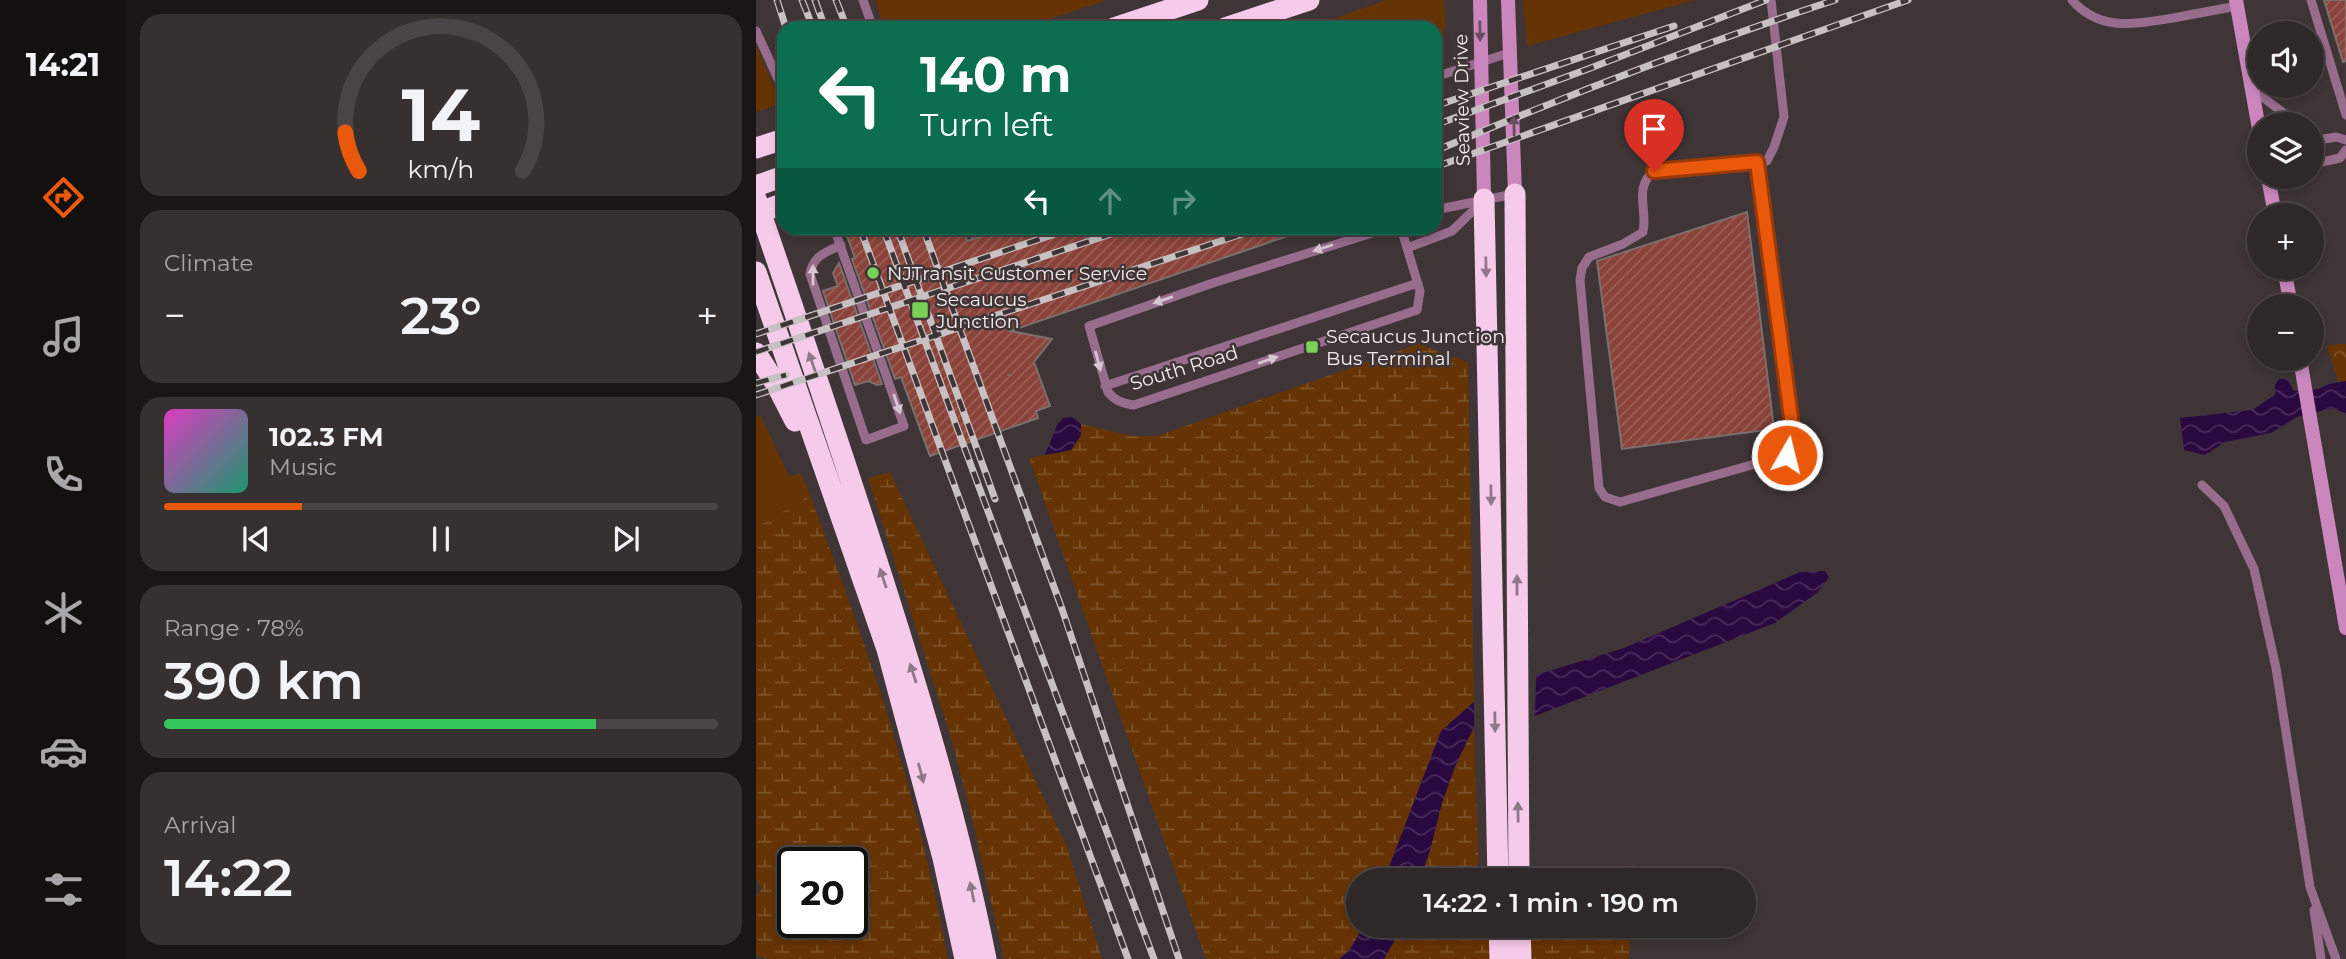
<!DOCTYPE html>
<meta charset="utf-8">
<style>
body{margin:0;font-family:Montserrat,sans-serif;background:#373031;color:#f1f3f6;height:100vh;display:flex;flex-direction:column;font-size:26px;white-space:nowrap}
*{box-sizing:border-box;margin:0}
p{font-size:23px;color:#a7a6a8}
.icon{flex:none;width:38px;height:38px;fill:none;stroke:currentColor;stroke-width:2;stroke-linecap:round;stroke-linejoin:round}
.map{position:relative;flex:1;overflow:hidden}
.sheet{display:flex;flex-direction:column;gap:14px;padding:14px;background:#1a1617;width:630px}
.sheet>*{flex:none}
.hud{position:absolute;left:21px;top:21px;width:665px;height:214px;border-radius:21px;box-shadow:0 4px 10px #0003,0 0 0 2px #4a4446;background:#0b6e4f;color:#fff;overflow:hidden}
.buttons{position:absolute;left:1491px;top:21px;display:grid;gap:14px}
.buttons a{display:grid;place-items:center;width:77px;height:77px;border-radius:50%;background:#2f2829;box-shadow:0 4px 10px #0003,0 0 0 2px #4a4446;font-size:35px}
.speed{position:absolute;left:21px;top:847px;display:flex;gap:14px;font-size:35px;font-weight:700;text-align:center}
.speed>*{display:grid;place-content:center;width:91px;height:91px;border-radius:50%;background:#2f2829;box-shadow:0 4px 10px #0003,0 0 0 2px #4a4446;line-height:1}
.speed .limit{border:4px solid #111;border-radius:10px;background:#fff;color:#111}
.pin{position:absolute;display:grid;place-items:center;width:60px;height:60px;color:#fff;margin:-72px -30px;border-radius:50% 50% 50% 0;rotate:-45deg;box-shadow:0 0 7px #0007}
.pin .icon{rotate:45deg}
.me{position:absolute;width:77px;margin:-38px;rotate:8deg;stroke-linejoin:round;filter:drop-shadow(0 0 5px #0008)}
.turn{display:flex;align-items:center;gap:24px;height:147px;padding:0 28px;font-size:32px}
.turn .icon{width:91px;height:91px;stroke-width:2.5}
.turn b{display:block;font-size:49px;line-height:60px}
.lanes{display:flex;align-items:center;height:66px;padding:0 28px;background:#0003;justify-content:center;gap:35px;direction:ltr}
.lanes .off{opacity:.35}
.big{font-size:52px;font-weight:600;line-height:1.1}
.sheet .card{flex:1;display:flex;flex-direction:column;justify-content:center;gap:10px;min-width:0;padding:0 24px;border-radius:21px;background:#373031}
.sheet .dial{align-items:center;gap:0}
.dial svg{height:182px;overflow:visible;fill:none;stroke:#4a4446;stroke-width:7;stroke-linecap:round;text-anchor:middle}
.dial text{fill:#f1f3f6;stroke:none}
.song{display:flex;align-items:center;gap:21px}
.cover{width:84px;height:84px;border-radius:10px;background:linear-gradient(135deg,hsl(310 70% 55%),hsl(160 70% 35%))}
.played{height:7px;border-radius:4px;background:linear-gradient(90deg,#ea580c 25%,#4a4446 25%)}
.keys{display:flex;justify-content:space-around;direction:ltr}
.heat{display:flex;justify-content:space-between;align-items:center;font-size:38px;direction:ltr}
.charge{height:10px;border-radius:5px;background:linear-gradient(90deg,#34c759 78%,#4a4446 0)}
.trip{position:absolute;left:590px;top:868px;width:410px;height:70px;border-radius:35px;background:#2f2829;box-shadow:0 4px 10px #0003,0 0 0 2px #4a4446;font-weight:600;line-height:70px;text-align:center}
main{display:flex;flex:1;min-height:0}
.dock{display:flex;flex-direction:column;width:126px;justify-content:space-around;align-items:center;background:#131010;color:#a7a6a8}
.dock .icon{width:49px;height:49px}
.dock .on{color:#ea580c}
.dock b{font-size:32px;color:#f1f3f6}
.map>svg:first-child{display:block}
.grass{fill:#663404}
.forest{fill:url(#forest-crowns)}
.wetland{fill:url(#wetland-marsh);fill-rule:evenodd}
.water{fill:url(#water-waves)}
.building{fill:url(#building-hatch);stroke:#7b706e;stroke-width:2}
.lines{fill:none;stroke-linecap:round;stroke-linejoin:round}
.path{stroke:#766e6f;stroke-width:2.5;stroke-dasharray:3.5 5;stroke-linecap:butt}
.lane{stroke:#976c8d;stroke-width:9}
.secondary{stroke:#cb87bd;stroke-width:14}
.highway{stroke:#f5caea;stroke-width:21}
.rail-casing{stroke:#c8c1c3;stroke-width:7}
.rail{stroke:#3f3537;stroke-width:4.5;stroke-dasharray:13;stroke-linecap:butt}
.oneway{fill:#694e5f}
.oneway2{fill:#d7c6d1}
.oneway3{fill:#917888}
.route-casing{stroke:#983908;stroke-width:18}
.route{stroke:#ea580c;stroke-width:12}
.poi-dot{fill:#79d158;stroke:#3f3537;stroke-width:2.5}
.labels{text-anchor:middle;dominant-baseline:central;stroke-width:5;stroke-linejoin:round;paint-order:stroke}
.street-label{font-size:19px;fill:#f3edee;stroke:#3f3537}
.poi-label{font-size:19px;fill:#f3edee;stroke:#3f3537;text-anchor:start}
</style>
<main>
<nav class="dock">
<b>14:21</b>
<svg class="icon on" aria-label="directions" viewBox="0 0 24 24"><path d="M12 3l9 9-9 9-9-9zM9 14v-3h6M13 9l2 2-2 2"/></svg>
<svg class="icon" aria-label="music" viewBox="0 0 24 24"><path d="M9 18V5l10-2v13"/><circle cx="6" cy="18" r="3"/><circle cx="16" cy="16" r="3"/></svg>
<svg class="icon" aria-label="phone" viewBox="0 0 24 24"><path d="M5 4h4l2 5-3 2q2 4 5 5l2-3 5 2v4C11 20 4 13 5 4z"/></svg>
<svg class="icon" aria-label="climate" viewBox="0 0 24 24"><path d="M12 3v18M4 7l16 10M4 17L20 7"/></svg>
<svg class="icon" aria-label="car" viewBox="0 0 24 24"><path d="M5 17H2v-5l4-1 3-4h7l3 4 3 1v5h-3M9 17h6M6 11h13"/><circle cx="7" cy="17" r="2"/><circle cx="17" cy="17" r="2"/></svg>
<svg class="icon" aria-label="filters" viewBox="0 0 24 24"><path d="M4 7h16M4 17h16"/><circle cx="9" cy="7" r="2"/><circle cx="15" cy="17" r="2"/></svg>
</nav>
<section class="sheet">
<div class="card dial"><svg viewBox="0 0 100 80">
<path d="M14 69A42 42 0 1 1 86 69"/>
<path d="M14 69A42 42 0 0 1 8 52" stroke="#ea580c"/>
<text x="50" y="56" font-size="32" font-weight="700">14</text>
<text x="50" y="72" font-size="11">km/h</text>
</svg></div>
<div class="card"><p>Climate</p>
<div class="heat"><a>−</a><b class="big">23°</b><a>+</a></div>
</div>
<div class="card">
<div class="song"><i class="cover"></i><div><b>102.3 FM</b><p>Music</p></div></div>
<div class="played"></div>
<div class="keys"><svg class="icon" aria-label="previous" viewBox="0 0 24 24"><path d="M18 5L8 12l10 7zM5 5v14"/></svg><svg class="icon" aria-label="pause" viewBox="0 0 24 24"><path d="M8 5v14M16 5v14"/></svg><svg class="icon" aria-label="next" viewBox="0 0 24 24"><path d="M6 5l10 7-10 7zM19 5v14"/></svg></div>
</div>
<div class="card"><p>Range · 78%</p><b class="big">390 km</b><div class="charge"></div></div>
<div class="card"><p>Arrival</p><b class="big">14:22</b></div>
</section>
<div class="map">
<svg width="1590" height="959" viewBox="0 0 1590 959">
<defs>
<pattern id="forest-crowns" width="20" height="18" patternUnits="userSpaceOnUse" patternTransform="scale(1.75)"><rect width="20" height="18" fill="#663404"/><path d="M2 6a3 3 0 1 1 6 0M12 15a3 3 0 1 1 6 0" fill="none" stroke="#7c5229"/></pattern>
<pattern id="wetland-marsh" width="20" height="14" patternUnits="userSpaceOnUse" patternTransform="scale(1.75)"><rect width="20" height="14" fill="#663404"/><path d="M1 5h8M5 5V1M11 12h8M15 12V8" fill="none" stroke="#7c5229"/></pattern>
<pattern id="water-waves" width="16" height="10" patternUnits="userSpaceOnUse" patternTransform="scale(1.75)"><rect width="16" height="10" fill="#2a0840"/><path d="M0 5q4-4 8 0t8 0" fill="none" stroke="#492c5c"/></pattern>
<pattern id="building-hatch" width="6" height="6" patternUnits="userSpaceOnUse" patternTransform="scale(1.75)"><rect width="6" height="6" fill="#8a433a"/><path d="M-1 1l2-2M0 6l6-6M5 7l2-2" fill="none" stroke="#9b5e57"/></pattern>
</defs>
<rect width="100%" height="100%" fill="#3f3537"/>
<!-- grass -->
<path class="grass" d="M119 0H351L267 28H128Z
M630 0H688C689 18 692 37 679 50V28H552Z
M767 0H939L771 46Z
M0 45 25 104 0 112Z
M5 416 33 477 45 473 54 495 0 528V417Z"/>
<!-- forest -->
<path class="forest" d="M1590 344V381L1583 384 1571 345Z"/>
<!-- wetland -->
<path class="wetland" d="M662 344 712 362 718 702 685 731 628 880H602V926H608L594 949 583 959H450L273 458 315 450 325 435V424L376 436H401Z
M134 472 311 847 346 959H248L217 822 196 741 112 478Z
M54 495C86 582 119 668 144 757 163 823 179 891 192 959H12L0 955V895L6 890 0 878V528ZM37 863H96V922H37Z
M718 727 723 880H664C673 854 678 828 686 802 694 776 706 751 718 727Z
M877 865 882 880H785Z
M647 926H877L872 959H628Z"/>
<!-- water -->
<path class="water" d="M1523 379H1531L1538 391 1562 389 1573 384 1590 381V413L1577 409 1568 410 1541 417 1515 433 1469 442 1449 455 1428 450 1424 418 1496 410 1519 395V385Z
M316 417 325 424V435L315 450 289 455 301 425 307 418Z
M1069 571 1073 577 1062 592 1019 623 779 716 780 675 868 648 1044 572Z
M718 702V727L700 764 686 803 675 847 664 880H628L685 731Z
M608 926H647L628 959H583L594 949Z"/>
<!-- building -->
<path class="building" d="M1568 0H1590V61L1587 62Z
M991 212 1018 429 866 449 841 261Z
M88 228H180L182 231 192 228H203L208 229 211 241 252 228H552V229L254 331 296 339 278 362 294 406 280 411 282 418 174 456 145 377 139 379 96 259 99 258Z
M83 263 126 384 121 385 112 381 99 385 67 291 82 286 77 273Z"/>
<g class="lines">
<!-- path -->
<path class="path" d="M213 228 217 239
M182 364 183 366
M252 374 253 376"/>
<!-- lane -->
<path class="lane" d="M107 0 117 28
M1316 0C1344 32 1379 24 1417 18 1438 14 1460 10 1481 6
M1555 0 1590 115
M0 31 28 92
M679 77 756 52
M1496 89 1542 124
M1556 141 1580 137 1590 140
M1001 162 1036 418 1037 441 1031 455 864 502 849 497 843 488 824 280 826 268 833 257 867 244 887 232C892 210 877 188 898 171L1011 161 1018 147 1028 117 1015 0
M1556 164 1584 158 1590 150
M679 210 758 194
M78 228 148 426 110 440 54 274C57 256 70 252 85 245
M632 228 457 283 333 326 352 392C358 400 368 404 378 405L661 310 664 291 645 228
M651 248 696 231 725 203
M349 386 662 283
M1446 485 1468 506 1498 569 1520 668 1554 887 1580 959
M1558 910 1565 959"/>
<!-- secondary -->
<path class="secondary" d="M724 0 728 199
M752 0 759 194
M1480 0 1503 129
M1512 177 1519 215
M1528 268 1535 306
M1544 359 1590 628"/>
<!-- highway -->
<path class="highway" d="M358 28 442 0
M469 28 553 0
M0 148 28 139
M0 186 28 176
M759 194 763 880
M0 199C41 319 82 440 121 561 163 692 203 823 230 959
M728 199 742 880
M0 214 28 203
M0 272 131 649 187 858 209 959
M0 353 20 384 39 421
M743 926 744 959
M764 926 765 959"/>
<defs>
<path id="rail" d="M21 0 30 28
M46 0 57 28
M59 0 69 28
M80 0 91 28
M679 106 918 26
M679 125 832 69 1010 0
M679 151C811 95 943 45 1079 0
M679 167 1152 0
M104 228 372 959
M127 228 398 959
M141 228 239 499
M167 228 306 609 423 959
M0 334 317 228
M0 352 373 228
M0 383 30 375
M0 395 504 228"/>
</defs>
<!-- rail casing -->
<use href="#rail" class="rail-casing"/>
<!-- rail -->
<use href="#rail" class="rail"/>
</g>
<!-- one-way arrows -->
<defs><path id="oneway-solid" d="M-6-.8H1V-3.2L6.5 0L1 3.2V.8H-6Z" transform="scale(1.75)"/></defs>
<g class="oneway">
<use href="#oneway-solid" transform="translate(724 31) rotate(89)"/>
<use href="#oneway-solid" transform="translate(758 126) rotate(-91)"/>
</g>
<g class="oneway2">
<use href="#oneway-solid" transform="translate(567 248) rotate(162)"/>
<use href="#oneway-solid" transform="translate(57 275) rotate(-90)"/>
<use href="#oneway-solid" transform="translate(407 300) rotate(161)"/>
<use href="#oneway-solid" transform="translate(512 360) rotate(-19)"/>
<use href="#oneway-solid" transform="translate(342 361) rotate(75)"/>
<use href="#oneway-solid" transform="translate(141 404) rotate(71)"/>
</g>
<g class="oneway3">
<use href="#oneway-solid" transform="translate(730 267) rotate(89)"/>
<use href="#oneway-solid" transform="translate(56 362) rotate(-109)"/>
<use href="#oneway-solid" transform="translate(735 495) rotate(89)"/>
<use href="#oneway-solid" transform="translate(127 578) rotate(-108)"/>
<use href="#oneway-solid" transform="translate(761 585) rotate(-90)"/>
<use href="#oneway-solid" transform="translate(157 673) rotate(-108)"/>
<use href="#oneway-solid" transform="translate(739 722) rotate(89)"/>
<use href="#oneway-solid" transform="translate(165 773) rotate(75)"/>
<use href="#oneway-solid" transform="translate(762 812) rotate(-91)"/>
<use href="#oneway-solid" transform="translate(216 892) rotate(-102)"/>
</g>
<g class="lines">
<defs>
<path id="route" d="M898 171 1001 162 1035 418 1037 441 1031 455"/>
</defs>
<!-- route casing -->
<use href="#route" class="route-casing"/>
<!-- route -->
<use href="#route" class="route"/>
</g>
<!-- markers -->
<g class="poi-dot">
<circle cx="117" cy="273" r="7"/>
<rect x="155" y="301" width="18" height="18" rx="3.5"/>
<rect x="549" y="340" width="14" height="14" rx="3.5"/>
</g>
<g class="labels">
<!-- street labels -->
<g class="street-label">
<text transform="translate(706 100) rotate(-91)">Seaview Drive</text>
<text transform="translate(428 368) rotate(-17)">South Road</text>
</g>
<!-- poi labels -->
<g class="poi-label">
<text x="131" y="273">NJTransit Customer Service</text>
<text x="180" y="299">Secaucus<tspan x="180" dy="22">Junction</tspan></text>
<text x="570" y="336">Secaucus Junction<tspan x="570" dy="22">Bus Terminal</tspan></text>
</g>
</g>
</svg>
<div class="buttons">
<a><svg class="icon" aria-label="sound" viewBox="0 0 24 24"><path d="M4 9h4l5-4v14l-5-4H4zM17 9q2 3 0 6"/></svg></a>
<a><svg class="icon" aria-label="layers" viewBox="0 0 24 24"><path d="M12 4l9 5-9 5-9-5zM3 14l9 5 9-5"/></svg></a>
<a>+</a>
<a>−</a>
</div>
<div class="speed"><div class="limit">20</div></div>
<div class="pin" style="left:898px;top:171px;background:#d93025"><svg class="icon" aria-label="arrive" viewBox="0 0 24 24"><path d="M6 21V4h12l-3 4 3 4H6"/></svg></div>
<svg class="me" style="left:1031px;top:455px" viewBox="-20 -20 40 40"><circle r="17" fill="#ea580c" stroke="#fff" stroke-width="3"/><path d="M0-11L8 9 0 5-8 9z" fill="#fff"/></svg>
<div class="trip">14:22 · 1 min · 190 m</div>
<div class="hud">
<div class="turn"><svg class="icon" aria-label="left" viewBox="0 0 24 24"><path d="M17 20v-9H6M10 6l-5 5 5 5"/></svg><div><b>140 m</b>Turn left</div></div>
<div class="lanes"><svg class="icon" aria-label="left" viewBox="0 0 24 24"><path d="M17 20v-9H6M10 6l-5 5 5 5"/></svg><svg class="icon off" aria-label="ahead" viewBox="0 0 24 24"><path d="M12 20V5M6 11l6-6 6 6"/></svg><svg class="icon off" aria-label="right" viewBox="0 0 24 24"><path d="M7 20v-9h11M14 6l5 5-5 5"/></svg></div>
</div>
</div>
</main>
